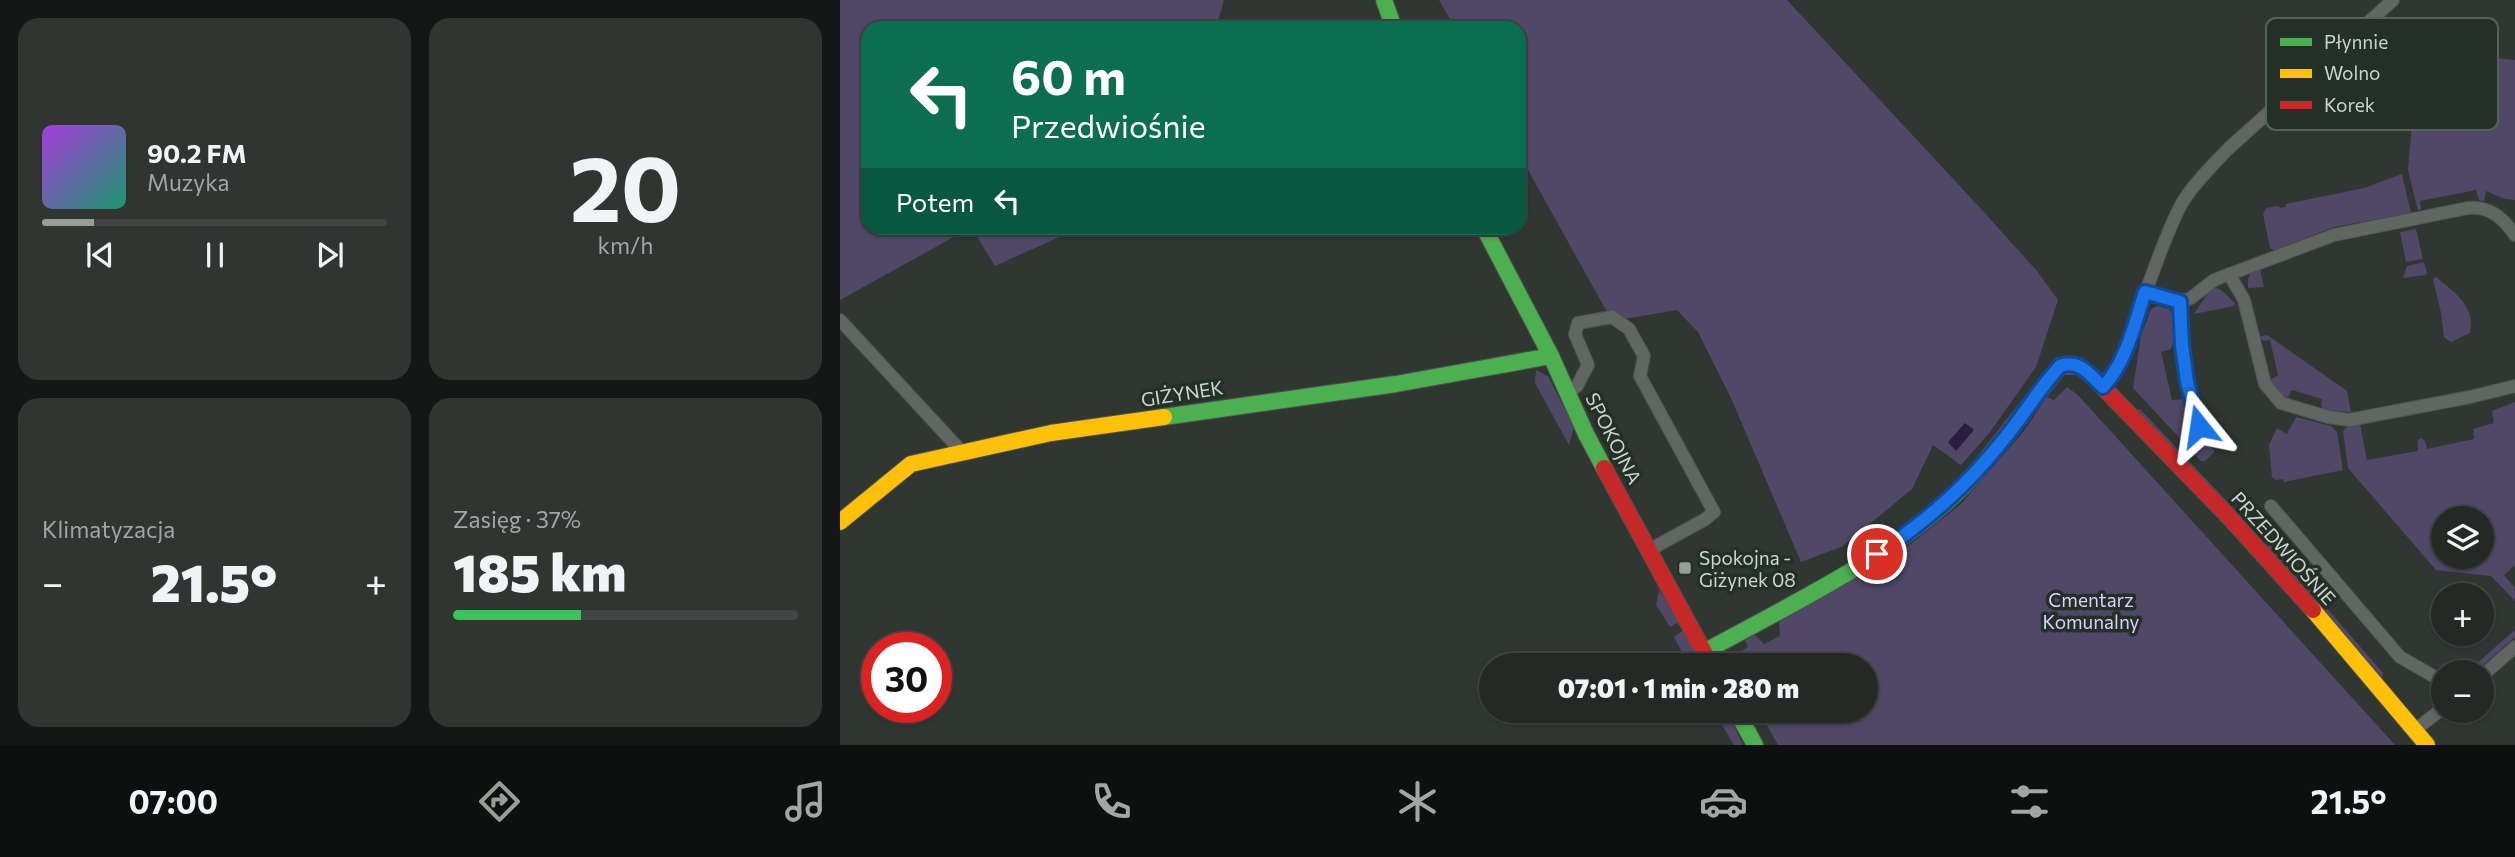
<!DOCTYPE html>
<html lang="pl">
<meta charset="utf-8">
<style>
body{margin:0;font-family:Commissioner,sans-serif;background:#303532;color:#f1f3f6;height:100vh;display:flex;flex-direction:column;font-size:26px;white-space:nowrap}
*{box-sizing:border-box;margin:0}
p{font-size:23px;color:#a3a6a7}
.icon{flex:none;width:38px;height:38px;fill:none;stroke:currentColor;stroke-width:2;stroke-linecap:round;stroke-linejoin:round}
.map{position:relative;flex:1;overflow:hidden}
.panel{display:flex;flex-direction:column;gap:18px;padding:18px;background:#141715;width:840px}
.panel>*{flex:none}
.hud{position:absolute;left:21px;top:21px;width:665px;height:214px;border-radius:21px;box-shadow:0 2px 5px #0004,0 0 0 2px #414543;background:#0b6e4f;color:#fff;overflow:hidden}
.buttons{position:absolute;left:1591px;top:506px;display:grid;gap:14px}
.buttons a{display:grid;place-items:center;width:63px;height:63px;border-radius:50%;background:#242926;box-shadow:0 2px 5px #0004,0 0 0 2px #414543;font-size:35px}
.speed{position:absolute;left:21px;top:632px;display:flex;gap:14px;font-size:35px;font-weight:700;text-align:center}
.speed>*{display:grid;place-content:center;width:91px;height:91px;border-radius:50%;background:#242926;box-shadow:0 2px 5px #0004,0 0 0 2px #414543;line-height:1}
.speed .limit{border:10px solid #d22;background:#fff;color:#111}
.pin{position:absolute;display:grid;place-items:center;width:60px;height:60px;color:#fff;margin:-30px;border:4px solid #fff;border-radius:50%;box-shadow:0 2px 7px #0007}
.me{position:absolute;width:77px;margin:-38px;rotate:345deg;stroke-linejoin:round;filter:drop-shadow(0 0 5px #0008)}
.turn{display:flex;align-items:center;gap:24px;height:147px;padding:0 35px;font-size:32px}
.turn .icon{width:91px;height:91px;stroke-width:2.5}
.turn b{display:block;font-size:49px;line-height:60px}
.then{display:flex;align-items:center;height:66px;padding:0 35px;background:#0003;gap:14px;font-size:26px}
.big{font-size:52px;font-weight:800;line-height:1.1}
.panel .card{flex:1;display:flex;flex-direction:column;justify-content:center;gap:10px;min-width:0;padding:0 24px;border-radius:21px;background:#303532}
.panel .dial{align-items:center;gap:0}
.dial b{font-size:91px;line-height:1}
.song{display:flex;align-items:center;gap:21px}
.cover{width:84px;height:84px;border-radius:10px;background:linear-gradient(135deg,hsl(280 70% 55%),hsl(160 70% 35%))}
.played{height:7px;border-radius:4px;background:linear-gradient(90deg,#969e98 15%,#414543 15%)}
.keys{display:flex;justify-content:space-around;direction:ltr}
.heat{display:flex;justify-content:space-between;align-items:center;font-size:38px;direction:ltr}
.charge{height:10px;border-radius:5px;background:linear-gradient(90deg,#34c759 37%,#414543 0)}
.panel .tiles{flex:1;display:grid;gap:18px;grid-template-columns:repeat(2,1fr)}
.trip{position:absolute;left:639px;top:653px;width:399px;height:70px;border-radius:35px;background:#242926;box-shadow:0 2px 5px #0004,0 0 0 2px #414543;font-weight:800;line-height:70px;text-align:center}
.tabs{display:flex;height:112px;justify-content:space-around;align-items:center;background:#0e100f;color:#a3a6a7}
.tabs .icon{width:49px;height:49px}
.tabs .on{color:#969e98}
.tabs b{font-size:32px;color:#f1f3f6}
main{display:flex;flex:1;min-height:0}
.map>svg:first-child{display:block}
.green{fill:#514868;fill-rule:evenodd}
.water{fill:#291e40}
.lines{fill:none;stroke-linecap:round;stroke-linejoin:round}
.street-casing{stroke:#4d534f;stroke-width:14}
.fast-casing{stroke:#4d534f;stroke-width:18}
.slow-casing{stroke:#4d534f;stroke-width:18}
.jam-casing{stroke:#4d534f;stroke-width:18}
.street{stroke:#606662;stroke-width:12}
.fast{stroke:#4caf50;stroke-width:16}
.slow{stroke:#ffc107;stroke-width:16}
.jam{stroke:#c62828;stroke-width:16}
.route-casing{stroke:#114b97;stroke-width:18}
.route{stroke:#1a73e8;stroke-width:12}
.poi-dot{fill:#969e98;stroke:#233027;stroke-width:2.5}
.labels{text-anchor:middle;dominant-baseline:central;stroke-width:7;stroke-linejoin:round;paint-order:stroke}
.street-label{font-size:19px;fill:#cdd5cf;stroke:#233027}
.poi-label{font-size:19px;fill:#cdd5cf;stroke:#233027;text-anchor:start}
.park-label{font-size:19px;fill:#dbd0fb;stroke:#233027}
.key{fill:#233027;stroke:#566259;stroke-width:2}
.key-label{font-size:19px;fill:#cdd5cf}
</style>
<main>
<section class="panel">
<div class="tiles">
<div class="card">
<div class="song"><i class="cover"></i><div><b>90.2 FM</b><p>Muzyka</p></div></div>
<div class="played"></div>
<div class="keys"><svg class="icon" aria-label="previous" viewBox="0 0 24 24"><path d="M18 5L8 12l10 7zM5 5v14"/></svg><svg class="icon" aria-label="pause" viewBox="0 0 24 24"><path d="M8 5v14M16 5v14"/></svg><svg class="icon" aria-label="next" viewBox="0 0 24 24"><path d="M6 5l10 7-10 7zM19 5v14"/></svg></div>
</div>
<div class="card dial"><b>20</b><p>km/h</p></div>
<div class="card"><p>Klimatyzacja</p>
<div class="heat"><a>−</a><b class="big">21.5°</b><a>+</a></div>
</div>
<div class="card"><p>Zasięg · 37%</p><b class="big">185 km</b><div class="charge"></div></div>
</div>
</section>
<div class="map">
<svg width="1675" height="745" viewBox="0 0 1675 745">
<rect width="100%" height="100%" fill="#303732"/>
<!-- green -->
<path class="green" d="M0 0H384L376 28H28V228H130L0 300Z
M599 0H947L1142 210 1197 271 1218 300 1196 367 1150 432 1121 465 1093 445 1072 489 1003 546 961 562 891 398 858 332 837 310 772 321 687 168 679 150V28H615Z
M1638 56 1675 60V200L1665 199 1646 191 1644 201 1639 200 1636 190 1580 201 1581 209 1578 211 1568 170 1574 102 1581 101 1585 98 1586 88 1621 58H1623L1626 70 1632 69 1631 62Z
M1562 174 1571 213 1494 227 1434 250 1430 248 1423 214 1426 208 1439 206 1440 208 1446 207V204L1524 188Z
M132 228H239L155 266Z
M1576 229 1583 259 1566 262 1560 232Z
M1584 262 1587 273 1585 275 1563 278 1567 266Z
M1420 269 1424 287 1408 288V279L1411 272Z
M1596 277C1614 292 1636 306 1630 333L1611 342 1604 337 1601 313 1593 279Z
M1372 287 1380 289 1395 303 1394 306 1354 314Z
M1317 306 1329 309C1339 323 1336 333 1331 349L1321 352 1332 400 1347 399 1355 430 1375 451 1365 461H1361L1293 388 1301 336 1311 309Z
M1427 335 1507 391 1511 412 1484 410 1481 405 1482 399 1452 390 1447 398 1438 394 1430 380 1438 375 1430 340 1424 341 1419 337Z
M696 370 708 376 734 427 729 445 695 383Z
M1227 387 1238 395 1555 745H938L919 711 1026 710V665H894L895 655 908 647 905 640 915 635 924 644 940 636 939 622 1067 547 1121 504 1184 431 1207 397 1214 400Z
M1675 402V565L1664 575 1675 588V601L1651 576 1596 570 1508 468 1503 431 1508 426 1520 424 1527 460 1578 451V440L1581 438 1585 441 1587 449 1634 439 1633 429 1654 423 1652 411ZM1603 518H1642V556H1603Z
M1299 409 1301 410 1397 512 1395 513 1297 410Z
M1456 417 1491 426 1497 432 1503 470 1444 482 1443 479 1436 480 1432 477 1429 445 1437 428 1447 434Z
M1404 518 1420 531 1543 673 1542 678 1402 520Z
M819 590 839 622 830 627 816 605Z
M843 630 862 665H849L834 637Z
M1675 630V637L1635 672H1627Z
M874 711H887L903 745H894Z"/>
<!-- water -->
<path class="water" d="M1125 423 1134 430 1116 451 1108 442Z"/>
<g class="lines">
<defs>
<path id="street" d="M1389 274 1404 300 1425 384 1441 403 1488 417 1509 420 1630 397 1675 386
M1305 292 1341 302 1351 298 1374 280 1494 235 1628 208C1650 206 1663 218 1675 235
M1341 302V345L1347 382 1359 426
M0 320 122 452
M1263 387C1286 361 1293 326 1305 294 1316 264 1327 231 1342 203 1354 183 1372 166 1388 149L1553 0
M727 393 737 386 748 365 735 334 738 323 772 317 789 329 804 356 800 376 874 512 864 520 809 550
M1431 506 1560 657 1595 677 1603 686
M1642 676 1675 647
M1575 730 1603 708"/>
<path id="fast" d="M544 0 554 28
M644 228 711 356 746 434 764 468
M324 417 556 384 711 356
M864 652C954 602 1073 548 1139 469
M896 710 915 745"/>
<path id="slow" d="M0 522 71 464 211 433 324 417
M1473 610 1587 745"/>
<path id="jam" d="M764 468 871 665
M1139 469 1220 366H1239L1253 377 1389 517 1473 610"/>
</defs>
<!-- street casing -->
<use href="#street" class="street-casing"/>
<!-- fast casing -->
<use href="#fast" class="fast-casing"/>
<!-- slow casing -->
<use href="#slow" class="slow-casing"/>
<!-- jam casing -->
<use href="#jam" class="jam-casing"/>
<!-- street -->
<use href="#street" class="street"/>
<!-- fast -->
<use href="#fast" class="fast"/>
<!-- slow -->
<use href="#slow" class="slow"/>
<!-- jam -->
<use href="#jam" class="jam"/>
</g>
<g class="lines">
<defs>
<path id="route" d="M1037 554C1087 521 1127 486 1164 439 1183 416 1199 389 1220 366 1239 359 1249 374 1263 387 1287 361 1294 325 1305 292L1340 302 1342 345 1347 382 1359 426"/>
</defs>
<!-- route casing -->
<use href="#route" class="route-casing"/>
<!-- route -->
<use href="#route" class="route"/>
</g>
<!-- markers -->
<rect class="poi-dot" x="838" y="561" width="14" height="14" rx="3.5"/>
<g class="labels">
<!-- street labels -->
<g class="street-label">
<text transform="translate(342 393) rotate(-9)">GIŻYNEK</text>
<text transform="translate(774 438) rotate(63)">SPOKOJNA</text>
<text transform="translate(1444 548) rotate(48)">PRZEDWIOŚNIE</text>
</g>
<!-- poi labels -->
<g class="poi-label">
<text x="859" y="557">Spokojna -<tspan x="859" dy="22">Giżynek 08</tspan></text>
</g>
<!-- park labels -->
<g class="park-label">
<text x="1251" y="599">Cmentarz<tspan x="1251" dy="22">Komunalny</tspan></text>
</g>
</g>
<!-- legend -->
<rect x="1426" y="18" width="232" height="112" rx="10" class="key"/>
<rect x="1440" y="38" width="32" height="8" fill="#4caf50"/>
<rect x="1440" y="69" width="32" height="9" fill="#ffc107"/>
<rect x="1440" y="101" width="32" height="8" fill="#c62828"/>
<g class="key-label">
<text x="1484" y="49">Płynnie</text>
<text x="1484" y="80">Wolno</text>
<text x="1484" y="112">Korek</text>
</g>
</svg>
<div class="buttons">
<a><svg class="icon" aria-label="layers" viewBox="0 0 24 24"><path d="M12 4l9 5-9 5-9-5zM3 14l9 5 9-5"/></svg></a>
<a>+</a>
<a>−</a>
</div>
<div class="speed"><div class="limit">30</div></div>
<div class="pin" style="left:1037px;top:554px;background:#d93025"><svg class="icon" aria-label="arrive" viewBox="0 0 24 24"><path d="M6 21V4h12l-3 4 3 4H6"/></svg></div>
<svg class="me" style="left:1359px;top:426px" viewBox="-20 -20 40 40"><path d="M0-17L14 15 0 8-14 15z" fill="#1a73e8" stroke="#fff" stroke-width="4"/></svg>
<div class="trip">07:01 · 1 min · 280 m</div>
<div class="hud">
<div class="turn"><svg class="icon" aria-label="left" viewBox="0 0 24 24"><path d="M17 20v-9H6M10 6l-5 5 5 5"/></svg><div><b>60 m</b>Przedwiośnie</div></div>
<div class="then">Potem<svg class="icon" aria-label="left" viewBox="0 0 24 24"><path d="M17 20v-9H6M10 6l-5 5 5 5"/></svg></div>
</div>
</div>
</main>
<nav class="tabs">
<b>07:00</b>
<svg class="icon on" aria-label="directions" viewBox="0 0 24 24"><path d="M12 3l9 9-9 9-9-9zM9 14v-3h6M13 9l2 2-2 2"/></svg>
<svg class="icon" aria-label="music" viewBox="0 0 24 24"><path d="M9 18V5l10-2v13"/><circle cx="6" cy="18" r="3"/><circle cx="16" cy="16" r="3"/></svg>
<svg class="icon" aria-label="phone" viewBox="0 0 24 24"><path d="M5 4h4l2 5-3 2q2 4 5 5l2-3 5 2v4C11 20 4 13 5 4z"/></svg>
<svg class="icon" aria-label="climate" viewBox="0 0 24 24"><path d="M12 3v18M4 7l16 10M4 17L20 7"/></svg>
<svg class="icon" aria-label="car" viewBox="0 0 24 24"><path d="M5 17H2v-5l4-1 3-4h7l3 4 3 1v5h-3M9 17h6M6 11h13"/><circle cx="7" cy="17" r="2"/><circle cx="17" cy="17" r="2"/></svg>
<svg class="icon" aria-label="filters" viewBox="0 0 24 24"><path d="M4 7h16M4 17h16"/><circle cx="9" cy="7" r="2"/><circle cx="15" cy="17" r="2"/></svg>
<b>21.5°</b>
</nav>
